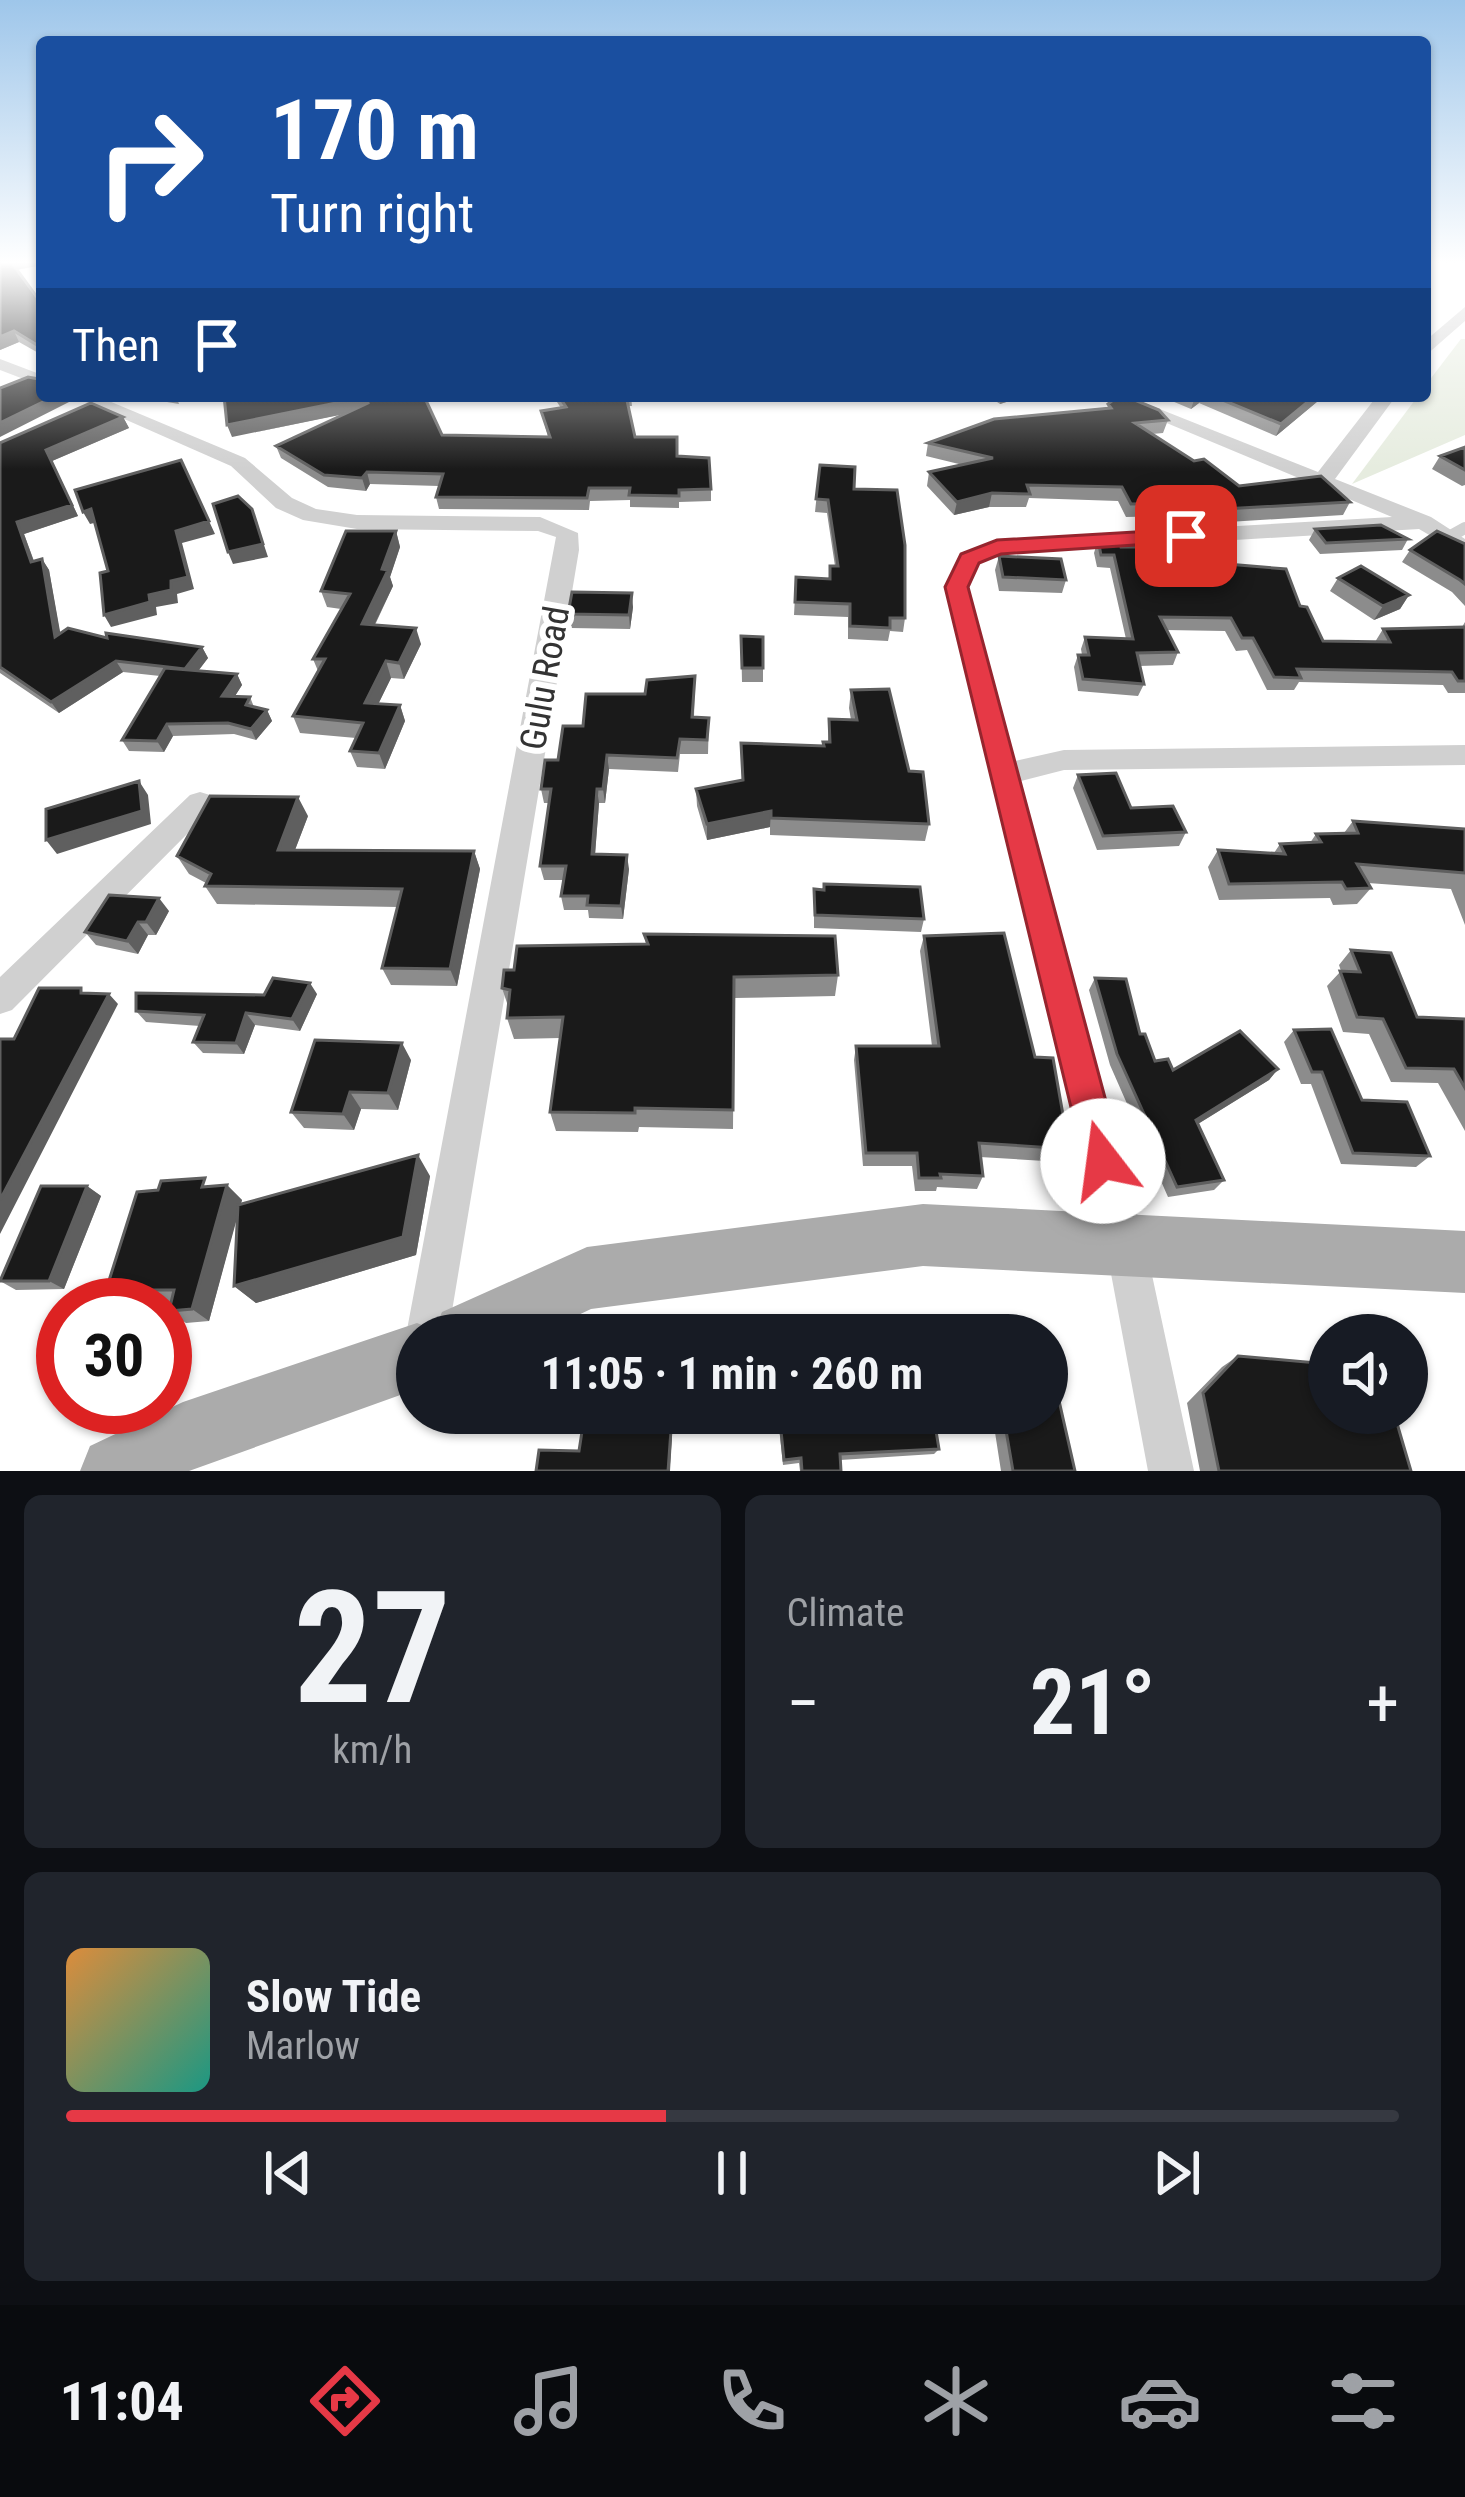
<!DOCTYPE html>
<meta charset="utf-8">
<style>
body{margin:0;font-family:"Roboto Condensed",sans-serif;background:#20242c;color:#f1f3f6;height:100vh;display:flex;flex-direction:column;font-size:45px;white-space:nowrap}
*{box-sizing:border-box;margin:0}
p{font-size:39px;color:#9ea1a6}
.icon{flex:none;width:66px;height:66px;fill:none;stroke:currentColor;stroke-width:2;stroke-linecap:round;stroke-linejoin:round}
.map{position:relative;height:1471px;overflow:hidden}
.drawer{display:flex;flex-direction:column;gap:24px;padding:24px;background:#0d0f14;flex:1}
.drawer>*{flex:none}
.hud{position:absolute;left:36px;top:36px;width:1395px;height:366px;border-radius:12px;box-shadow:0 3px 9px #0004;background:#1a4fa0;color:#fff;overflow:hidden}
.tools{position:absolute;left:1308px;top:1314px;display:grid;gap:24px}
.tools a{display:grid;place-items:center;width:120px;height:120px;border-radius:50%;background:#171b24;box-shadow:0 3px 9px #0004;font-size:60px}
.speed{position:absolute;left:36px;top:1278px;display:flex;gap:24px;font-size:60px;font-weight:700;text-align:center}
.speed>*{display:grid;place-content:center;width:156px;height:156px;border-radius:50%;background:#171b24;box-shadow:0 3px 9px #0004;line-height:1}
.speed .limit{border:18px solid #d22;background:#fff;color:#111}
.pin{position:absolute;display:grid;place-items:center;width:102px;height:102px;color:#fff;margin:-51px;border-radius:24px;box-shadow:0 6px 18px #0006}
.me{position:absolute;width:132px;margin:-66px;rotate:345deg;stroke-linejoin:round;filter:drop-shadow(0 0 9px #0008)}
.turn{display:flex;align-items:center;gap:42px;height:252px;padding:0 36px;font-size:54px}
.turn .icon{width:156px;height:156px;stroke-width:2.5}
.turn b{display:block;font-size:84px;line-height:102px}
.then{display:flex;align-items:center;height:114px;padding:0 36px;background:#0003;gap:24px;font-size:45px}
.big{font-size:90px;font-weight:700;line-height:1.1}
.drawer .widget{flex:1;display:flex;flex-direction:column;justify-content:center;gap:18px;min-width:0;padding:0 42px;border-radius:18px;background:#20242c}
.drawer .dial{align-items:center;gap:0}
.dial b{font-size:156px;line-height:1}
.song{display:flex;align-items:center;gap:36px}
.cover{width:144px;height:144px;border-radius:18px;background:linear-gradient(135deg,hsl(30 70% 55%),hsl(170 70% 35%))}
.played{height:12px;border-radius:6px;background:linear-gradient(90deg,#e63946 45%,#363941 45%)}
.keys{display:flex;justify-content:space-around;direction:ltr}
.heat{display:flex;justify-content:space-between;align-items:center;font-size:66px;direction:ltr}
.drawer .tiles{flex:1;display:grid;gap:24px;grid-template-columns:1fr 1fr}
.widget:last-child{grid-column:span 2}
.trip{position:absolute;left:396px;top:1314px;width:672px;height:120px;border-radius:60px;background:#171b24;box-shadow:0 3px 9px #0004;font-weight:700;line-height:120px;text-align:center}
.tab-bar{display:flex;height:192px;justify-content:space-around;align-items:center;background:#090b0e;color:#9ea1a6}
.tab-bar .icon{width:84px;height:84px}
.tab-bar .active{color:#e63946}
.tab-bar b{font-size:54px;color:#f1f3f6}
.map>svg:first-child{display:block}
.green{fill:#e6ecdf}
.lines{fill:none;stroke-linecap:round;stroke-linejoin:round}
.service{stroke:#d0d0d0;stroke-width:12}
.minor{fill:#d0d0d0;fill-rule:evenodd}
.primary{fill:#ababab;fill-rule:evenodd}
.wall{fill:#8c8c8c}
.shaded-wall{fill:#5f5f5f}
.building{fill:#1a1a1a;stroke:#5f5f5f;stroke-width:3}
.route{fill:#e63946;stroke:#96252e;stroke-width:3}
.labels{text-anchor:middle;dominant-baseline:central;stroke-width:12;stroke-linejoin:round;paint-order:stroke}
.street-label{font-size:36px;fill:#333;stroke:#fff}
</style>
<div class="map">
<svg width="1465" height="1471" viewBox="0 0 1465 1471">
<rect width="100%" height="100%" fill="#fff"/>
<!-- green -->
<path class="green" d="M1461 339H1465V435L1352 484 1418 396H1425V386Z"/>
<g class="lines">
<!-- service -->
<path class="service" d="M1447 538 1465 528"/>
<!-- minor -->
<path class="minor" d="M1465 307V321L1425 356V341Z
M0 359 42 375V386L0 370Z
M72 396H97L245 458 292 498 316 509 357 515 540 517 578 533 579 550 448 1335H417V1352L406 1335 556 537 538 531 357 529 303 520 276 508 231 466Z
M1102 396H1127L1318 472 1377 396H1396L1335 479 1431 517 1465 539V556L1419 529 1000 554 979 562 969 587 1015 761 1064 750 1465 745V765L1064 770 1021 781 1146 1247 1194 1471H1148L1106 1247 945 587 961 553 997 540 1392 517Z
M200 792 210 795 214 803 210 811 12 1010 0 1014V977L190 795Z"/>
<!-- primary -->
<path class="primary" d="M923 1204 1465 1231V1293L923 1266 591 1309 536 1335H417V1389L189 1471H80L90 1446 183 1402 417 1323 434 1330 442 1312 587 1247Z"/>
</g>
<!-- wall -->
<path class="wall" d="M0 263 42 265 17 270 42 304V355L19 342 0 350Z
M131 396H176L179 404Z
M424 396 442 435 548 437 541 411 561 408 553 396H631L632 406H628L635 437 678 456 711 489V501L679 502V508L630 507V500L590 501 589 510 439 509 436 497 439 486 370 484 366 491 328 487 281 458 276 446 343 414 232 437Z
M988 396H1025L1000 404Z
M1160 396H1324L1276 436 1199 403 1191 409Z
M1108 404 1168 420 1163 433 1152 434 1194 461 1239 486 1350 502 1343 515 1180 525 1172 516 1126 517 1118 501 1029 498 1026 507H989L954 515 927 486 929 472 963 465 926 456 928 443 1107 409Z
M123 417 129 428 52 461 78 516 24 534 34 561 42 559 49 570 60 634 202 647 208 658 199 670 237 674 242 685 235 696 250 697 254 707 267 710 272 721 256 740 234 734 173 736 164 752 129 751 122 740 160 676 123 672 59 713 0 673V443Z
M1465 447V485L1462 486 1432 469 1440 456Z
M820 465 854 489 905 618 903 632 890 631 888 641 848 639V617L794 615 796 577 829 579 830 566H835L827 513 815 512Z
M1315 529 1408 539 1402 550 1320 554 1309 540Z
M396 531 400 547 390 577 393 586 375 625 421 644 404 679 391 678 378 704 400 705 405 721 385 769 357 767 350 751 356 738 300 733 293 716 318 671 313 659 341 609 327 607 321 591Z
M1098 540 1121 547 1215 563 1300 606 1323 641 1375 642 1383 629 1462 627 1465 622V693H1448L1443 685 1299 682 1294 690H1267L1247 650 1236 651 1225 631 1166 630 1178 652 1173 665 1139 666 1144 684 1138 696 1078 691 1074 667 1078 655H1082L1081 649 1085 637 1126 639 1110 568 1097 567 1094 553Z
M1465 544V606L1452 592 1402 562 1410 550Z
M999 556 1066 580 1062 593 999 591 995 570Z
M1338 578 1409 595 1400 609 1374 620 1330 591Z
M633 607 630 629 571 628 568 614Z
M741 636 763 637V682H742Z
M695 676 694 717 709 718 708 754H680L678 772 609 769 605 803H599L595 854 629 869 623 919 589 918 588 910H564L561 896 564 880H544L540 866 549 803H544L541 789 583 726 645 694Z
M851 690 909 771 929 824 925 841 770 835V827L707 840 697 806 696 789 742 780 741 743 823 746 828 742 829 719 851 720 849 708Z
M1078 775 1131 808 1186 832 1179 846 1097 850 1073 788Z
M308 816 295 850 474 851 480 869 457 986 391 985 382 968 398 907 217 904 205 886 206 883 189 874 177 856Z
M1353 821 1465 829V925L1451 889 1368 883 1371 888 1357 904 1333 905 1330 898 1219 900 1208 867 1218 850 1274 853 1280 844 1310 843 1316 834 1344 833Z
M814 889 924 919 921 932 814 928Z
M169 911 156 935H148L138 954 96 945 85 932Z
M644 934 838 975 835 996 734 998 733 1129 639 1127 638 1132 556 1131 550 1112 560 1038 514 1039 507 1018 508 1006 502 988 514 970 646 944Z
M924 936 1035 1057 1069 1149 1061 1162 980 1157 983 1176 977 1189 937 1187 936 1191H915L912 1166H863L854 1060 856 1046H932L920 951Z
M1351 950 1417 1017 1465 1019V1131L1438 1083 1391 1082 1369 1034 1343 1032 1327 986 1341 971 1339 965Z
M1095 978 1140 1034 1155 1061 1173 1070 1278 1069 1269 1080 1198 1124 1224 1180 1214 1190 1168 1197 1110 1065 1089 990Z
M317 994 300 1031 255 1025 244 1054 203 1053 193 1042 200 1026 146 1022 136 1011 264 995Z
M1294 1030 1362 1100 1430 1156 1416 1167 1341 1164 1311 1084H1301L1284 1042Z
M411 1060 398 1110 361 1109 354 1130 304 1128 291 1112Z
M430 1176 416 1255 256 1303 234 1286 237 1216 209 1321 186 1323 169 1311 171 1303H126L106 1290 213 1186 227 1185 242 1200 240 1205Z
M87 1186 101 1196 64 1289 16 1290 0 1281Z
M1238 1356 1411 1471H1200L1187 1403 1222 1367Z
M743 1413H781L780 1415Z
M992 1413H1047L1075 1471H1001Z
M780 1421 939 1449 934 1454 840 1460 841 1471H800L799 1463 783 1465 779 1427Z"/>
<!-- shaded-wall -->
<path class="shaded-wall" d="M12 263H42V265L15 270Z
M14 331 19 342 0 350V337Z
M55 396H70L71 401 0 437V423Z
M1001 396H1025L1000 404Z
M1201 396 1199 403 1191 409 1195 397Z
M1315 396H1324L1276 436 1281 424Z
M366 397 369 409 232 437 227 425Z
M123 417 129 428 52 461 78 516 24 534 38 573 31 562 17 522 46 450Z
M367 472 370 484 366 491 362 478Z
M992 493 989 507 954 515 957 502Z
M91 509 98 522 90 524 83 512Z
M252 509 268 557 233 564 228 552Z
M209 521 215 534 182 543 194 589 177 594 178 603 156 607 157 615 111 627 104 615 149 595 176 531Z
M396 531 400 547 390 577 393 586 367 640 362 624Z
M42 559 49 570 63 648 55 637Z
M632 593 633 607 630 629 629 615Z
M1409 595 1400 609 1374 620 1383 606Z
M416 628 421 644 404 679 399 663Z
M202 647 208 658 191 680 185 669Z
M116 661 123 672 59 713 51 702Z
M386 661 391 678 371 719 365 703Z
M237 674 242 685 228 707 222 696Z
M400 705 405 721 385 769 379 753Z
M267 710 272 721 256 740 251 729Z
M167 724 173 736 164 752 157 741Z
M607 755 609 769 605 803 603 789Z
M139 781 148 795 151 824 57 854 46 840Z
M597 789 599 803 594 868 592 854Z
M298 797 308 816 288 868 278 850Z
M771 811 770 827 707 840V824Z
M474 851 480 869 457 986 450 969Z
M627 855 629 869 623 919 621 906Z
M159 898 169 911 156 935 146 922Z
M138 922 148 935 138 954 127 941Z
M310 983 317 994 300 1031 292 1019Z
M109 994 118 1004 0 1234V1200Z
M246 1013 255 1025 244 1054 236 1043Z
M402 1043 411 1060 398 1110 388 1093Z
M1278 1069 1269 1080 1188 1130 1196 1120Z
M350 1092 361 1109 354 1130 343 1114Z
M418 1155 430 1176 416 1255 256 1303 234 1286Z
M227 1185 242 1200 209 1321 192 1309Z
M87 1186 101 1196 64 1289 49 1281Z
M671 1430 672 1438 670 1471H668Z"/>
<!-- building -->
<path class="building" d="M0 263H12L42 304V348L14 331 0 337Z
M42 372V396H55L0 423V388L28 377 39 379Z
M224 396H424L442 435 550 437 541 411 566 407 559 396H626L635 437H677V456L709 458 711 489 679 490V496L629 495 630 488H589L587 498 436 497 443 474 367 472 362 478 324 475 276 446 368 403 366 397 227 425Z
M1118 396H1125L1159 410 1168 420 1135 423 1194 461 1204 459 1239 486 1321 476 1350 502 1186 511 1177 503 1131 504 1122 487 1027 485 1030 494 992 493 957 502 929 472 993 458 928 443 994 419 1111 408 1108 404Z
M1213 396H1315L1281 424Z
M91 403 123 417 46 450 72 505 17 522 31 562 42 559 55 637 68 628 107 638 106 633 202 647 185 669 116 661 51 702 0 667V443Z
M1465 447V470L1440 456Z
M181 460 209 521 176 531 188 577 171 581V590L149 595 150 602 104 615 100 573 108 571 91 509 83 512 75 490Z
M820 465 855 467 854 489 897 490 905 545V618H890V628L850 626V604L795 602 796 577 830 579V566H838L828 500 816 499Z
M238 496 252 509 263 544 228 552 213 504Z
M1381 525 1408 539 1326 543 1315 529Z
M346 531H396L382 569 388 570 362 624 416 628 399 663 386 661 365 703 400 705 379 753 350 751 363 723 293 716 325 659H313L350 594 321 591Z
M1437 531 1465 544V584L1460 580 1410 550Z
M1119 539 1121 547H1207L1215 563 1286 569 1300 606 1307 607 1323 641 1390 642 1383 629 1465 627V681H1458L1452 672 1297 669 1301 678 1274 677 1253 638H1242L1231 618 1160 617 1178 652 1137 653 1144 684 1083 679 1078 655H1089L1085 637 1133 639 1114 555H1101L1098 540Z
M999 556 1061 559 1066 580 1003 577Z
M1361 566 1409 595 1383 606 1338 578Z
M572 592 632 593 629 615 568 614Z
M741 636 763 637V668H742Z
M165 668 237 674 222 696 250 697 246 705 267 710 251 729 228 723 167 724 157 741 122 740Z
M695 676 692 717 709 718 707 740 680 739 677 758 607 755 603 789H597L592 854 627 855 621 906 587 905 588 896H561L566 866H540L551 789H541L545 760H558L563 726H583L586 694H645L647 680Z
M889 689 909 771 923 772 929 824 771 818V811L707 824 696 789 743 780 741 743 824 746 823 742H830L829 719 857 720 851 690Z
M1116 773 1131 808 1173 806 1186 832 1103 836 1078 775Z
M139 781 142 811 46 840V809Z
M210 796 298 797 278 850 474 851 450 969 382 968 402 889 205 886 211 874 177 856Z
M1353 821 1465 829V873L1357 864 1371 888 1346 889 1342 882 1229 884 1218 850 1285 854 1280 844 1321 842 1316 834 1358 833Z
M824 884 920 887 924 919 815 915 814 889 824 890Z
M109 895 159 898 146 922H138L127 941 85 932Z
M1004 933 1035 1057 1053 1058 1069 1149 979 1143 983 1176 940 1174 941 1178H919L917 1153H866L856 1046H939L924 936Z
M644 934 835 936 838 975 734 977 733 1110 635 1108V1113L550 1112 563 1017 507 1018 510 990 502 988 504 970H514L517 946 648 944Z
M1351 950 1391 953 1417 1017 1465 1019V1088L1454 1069 1406 1068 1383 1019 1357 1017 1340 971 1360 972Z
M273 978 310 983 292 1019 246 1013 236 1043 193 1042 204 1015 136 1011V993L264 995Z
M1095 978 1126 979 1140 1034H1145L1155 1061 1168 1059 1173 1070 1240 1031 1278 1069 1196 1120 1224 1180 1177 1187 1117 1054Z
M39 988H81V993L109 994 0 1200V1039H14Z
M1331 1029 1362 1100 1407 1102 1430 1156 1353 1153 1322 1072H1312L1294 1030Z
M315 1040 402 1043 388 1093 350 1092 343 1114 291 1112Z
M418 1155 403 1237 234 1286 238 1205Z
M205 1178 202 1187 227 1185 192 1309 169 1311 174 1290H106L137 1192 158 1190 161 1181Z
M41 1186H87L49 1281H0Z
M1238 1356 1329 1364V1413H1394L1411 1471H1219L1203 1393Z
M1047 1371 1055 1383 1075 1471H1013L1003 1413H1047Z
M842 1413H933L939 1449 840 1454 841 1471H802L801 1458 784 1460 780 1421Z
M583 1425 671 1430 668 1471H536L539 1450 579 1451Z"/>
<!-- sky -->
<linearGradient id="sky" x2="0" y2="1"><stop stop-color="#9ec6ea"/><stop offset="0.56" stop-color="#fff"/><stop offset="1" stop-color="#fff" stop-opacity="0"/></linearGradient>
<rect width="1465" height="469" fill="url(#sky)"/>
<!-- route -->
<path class="route" d="M1186 529 1194 531V541L1001 554 979 563 968 587 1122 1161 1117 1174 1103 1180 1090 1174 1084 1161 945 587 961 554 997 540Z"/>
<g class="labels">
<!-- street labels -->
<g class="street-label">
<text transform="translate(545 678) rotate(-80)">Gulu Road</text>
</g>
</g>
</svg>
<div class="tools">
<a><svg class="icon" aria-label="sound" viewBox="0 0 24 24"><path d="M4 9h4l5-4v14l-5-4H4zM17 9q2 3 0 6"/></svg></a>
</div>
<div class="speed"><div class="limit">30</div></div>
<div class="pin" style="left:1186px;top:536px;background:#d93025"><svg class="icon" aria-label="arrive" viewBox="0 0 24 24"><path d="M6 21V4h12l-3 4 3 4H6"/></svg></div>
<svg class="me" style="left:1103px;top:1161px" viewBox="-20 -20 40 40"><circle r="19" fill="#fff"/><path d="M0-13L10 11 0 6-10 11z" fill="#e63946"/></svg>
<div class="trip">11:05 · 1 min · 260 m</div>
<div class="hud">
<div class="turn"><svg class="icon" aria-label="right" viewBox="0 0 24 24"><path d="M7 20v-9h11M14 6l5 5-5 5"/></svg><div><b>170 m</b>Turn right</div></div>
<div class="then">Then<svg class="icon" aria-label="arrive" viewBox="0 0 24 24"><path d="M6 21V4h12l-3 4 3 4H6"/></svg></div>
</div>
</div>
<section class="drawer">
<div class="tiles">
<div class="widget dial"><b>27</b><p>km/h</p></div>
<div class="widget"><p>Climate</p>
<div class="heat"><a>−</a><b class="big">21°</b><a>+</a></div>
</div>
<div class="widget">
<div class="song"><i class="cover"></i><div><b>Slow Tide</b><p>Marlow</p></div></div>
<div class="played"></div>
<div class="keys"><svg class="icon" aria-label="previous" viewBox="0 0 24 24"><path d="M18 5L8 12l10 7zM5 5v14"/></svg><svg class="icon" aria-label="pause" viewBox="0 0 24 24"><path d="M8 5v14M16 5v14"/></svg><svg class="icon" aria-label="next" viewBox="0 0 24 24"><path d="M6 5l10 7-10 7zM19 5v14"/></svg></div>
</div>
</div>
</section>
<nav class="tab-bar">
<b>11:04</b>
<svg class="icon active" aria-label="directions" viewBox="0 0 24 24"><path d="M12 3l9 9-9 9-9-9zM9 14v-3h6M13 9l2 2-2 2"/></svg>
<svg class="icon" aria-label="music" viewBox="0 0 24 24"><path d="M9 18V5l10-2v13"/><circle cx="6" cy="18" r="3"/><circle cx="16" cy="16" r="3"/></svg>
<svg class="icon" aria-label="phone" viewBox="0 0 24 24"><path d="M5 4h4l2 5-3 2q2 4 5 5l2-3 5 2v4C11 20 4 13 5 4z"/></svg>
<svg class="icon" aria-label="climate" viewBox="0 0 24 24"><path d="M12 3v18M4 7l16 10M4 17L20 7"/></svg>
<svg class="icon" aria-label="car" viewBox="0 0 24 24"><path d="M5 17H2v-5l4-1 3-4h7l3 4 3 1v5h-3M9 17h6M6 11h13"/><circle cx="7" cy="17" r="2"/><circle cx="17" cy="17" r="2"/></svg>
<svg class="icon" aria-label="filters" viewBox="0 0 24 24"><path d="M4 7h16M4 17h16"/><circle cx="9" cy="7" r="2"/><circle cx="15" cy="17" r="2"/></svg>
</nav>
